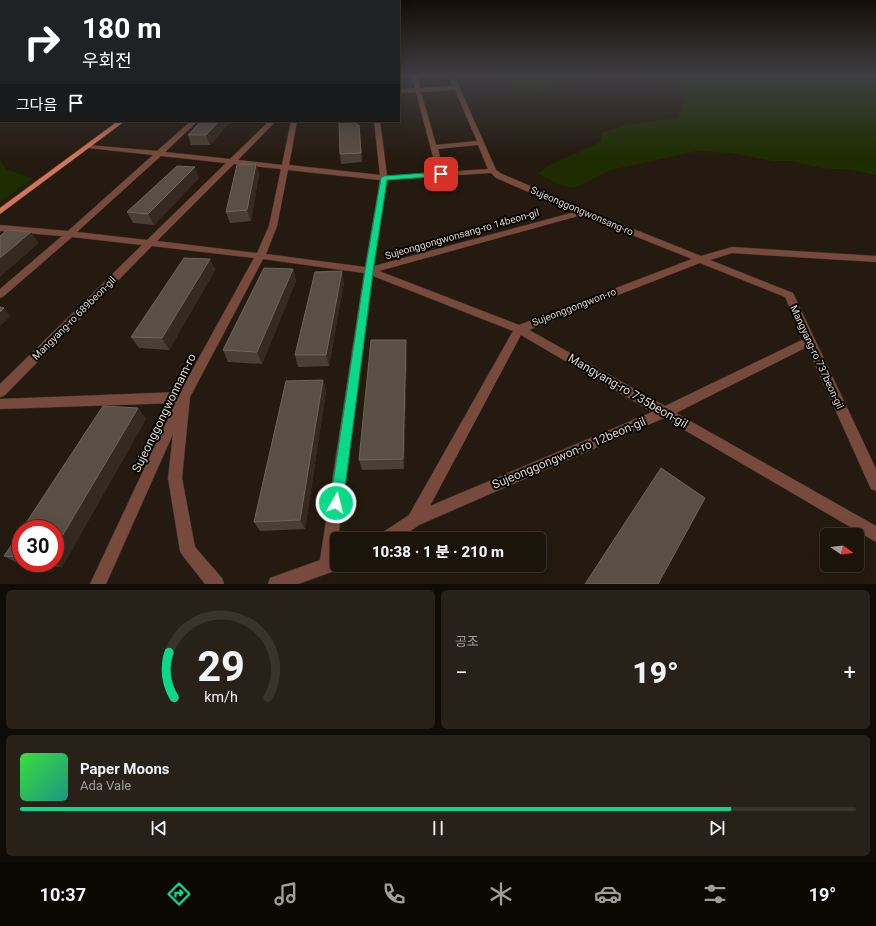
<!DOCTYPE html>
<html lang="ko">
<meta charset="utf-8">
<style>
body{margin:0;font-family:Roboto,"Noto Sans KR",sans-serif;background:#282119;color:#f1f3f6;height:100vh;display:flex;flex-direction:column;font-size:15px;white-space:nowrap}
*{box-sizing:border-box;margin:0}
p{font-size:13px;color:#a09e9d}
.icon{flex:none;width:22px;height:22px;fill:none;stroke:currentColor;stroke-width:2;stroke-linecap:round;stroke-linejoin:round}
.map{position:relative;height:584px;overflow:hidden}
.panel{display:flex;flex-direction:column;gap:6px;padding:6px;background:#0f0b06;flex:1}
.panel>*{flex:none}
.hud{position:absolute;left:0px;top:0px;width:400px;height:122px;box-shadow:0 4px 16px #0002,0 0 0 1px #39332c;background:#202124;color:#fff;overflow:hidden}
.needle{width:26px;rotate:104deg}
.fabs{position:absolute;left:820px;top:528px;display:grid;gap:8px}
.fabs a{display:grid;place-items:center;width:44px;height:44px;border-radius:6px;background:#1b140b;box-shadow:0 4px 16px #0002,0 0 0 1px #39332c;font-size:20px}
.speed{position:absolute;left:12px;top:520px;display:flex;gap:8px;font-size:20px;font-weight:700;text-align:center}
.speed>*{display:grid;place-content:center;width:52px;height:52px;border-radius:50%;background:#1b140b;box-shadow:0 4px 16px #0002,0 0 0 1px #39332c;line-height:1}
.speed .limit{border:6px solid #d22;background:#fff;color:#111}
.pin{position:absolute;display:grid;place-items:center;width:34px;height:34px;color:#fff;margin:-17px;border-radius:8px;box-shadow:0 2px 6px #0006}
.me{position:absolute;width:44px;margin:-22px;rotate:8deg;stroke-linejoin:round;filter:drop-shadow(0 0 3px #0008)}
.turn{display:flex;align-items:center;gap:14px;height:84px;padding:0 16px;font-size:18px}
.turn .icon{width:52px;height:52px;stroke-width:2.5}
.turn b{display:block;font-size:28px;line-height:34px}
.then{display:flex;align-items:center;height:38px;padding:0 16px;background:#0003;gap:8px;font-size:15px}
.big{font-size:30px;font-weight:800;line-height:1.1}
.panel .tile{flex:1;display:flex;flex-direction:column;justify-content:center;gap:6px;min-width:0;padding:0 14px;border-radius:6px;background:#282119}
.panel .dial{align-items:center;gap:0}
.dial svg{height:104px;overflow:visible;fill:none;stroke:#39332c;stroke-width:7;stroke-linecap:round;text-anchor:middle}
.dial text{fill:#f1f3f6;stroke:none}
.song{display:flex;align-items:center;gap:12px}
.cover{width:48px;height:48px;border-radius:6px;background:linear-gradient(135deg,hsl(120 70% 55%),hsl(170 70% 35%))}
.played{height:4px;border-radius:2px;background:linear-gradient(90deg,#0bd98a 85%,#39332c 85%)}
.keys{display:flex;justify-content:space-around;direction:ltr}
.heat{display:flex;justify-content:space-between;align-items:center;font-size:22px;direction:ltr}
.panel .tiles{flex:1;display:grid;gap:6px;grid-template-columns:1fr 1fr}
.tile:last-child{grid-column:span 2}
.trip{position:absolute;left:330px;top:532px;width:216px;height:40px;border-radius:6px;background:#1b140b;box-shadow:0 4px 16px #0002,0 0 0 1px #39332c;font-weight:800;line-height:40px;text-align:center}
.tab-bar{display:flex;height:64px;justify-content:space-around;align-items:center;background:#0b0804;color:#a09e9d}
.tab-bar .icon{width:28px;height:28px}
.tab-bar .active{color:#0bd98a}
.tab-bar b{font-size:18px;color:#f1f3f6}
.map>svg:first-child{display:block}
.green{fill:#1d2d00}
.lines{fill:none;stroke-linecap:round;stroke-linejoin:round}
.minor-casing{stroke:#3e342a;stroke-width:1}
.major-casing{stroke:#3e342a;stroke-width:1}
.minor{fill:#774a3d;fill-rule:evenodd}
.major{fill:#d4755b;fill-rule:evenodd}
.wall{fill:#4a3f35}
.shaded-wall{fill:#342a1f}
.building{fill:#5a4f45;stroke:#6e645a}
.route{fill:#0bd98a;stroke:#078d5a}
.labels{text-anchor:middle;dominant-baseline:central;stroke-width:4;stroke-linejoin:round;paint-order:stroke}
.street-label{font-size:10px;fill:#dcd5ce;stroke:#090603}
.near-street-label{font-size:12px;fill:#dcd5ce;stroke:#090603}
</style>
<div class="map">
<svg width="876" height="584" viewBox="0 0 876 584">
<rect width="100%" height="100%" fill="#241a0f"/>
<!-- green -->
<path class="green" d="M502 75H591L571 85 523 95 507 83Z
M613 75H876V175L851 170 820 168 792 161H772L732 153 697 151 611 170 574 188 557 184 538 173 548 166 601 142 602 132 627 125 678 118 685 99 674 85 656 79Z
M0 160 6 169 33 179 0 202Z"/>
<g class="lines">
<defs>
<path id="minor" d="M411 75H417L420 88 453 86 448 75H454L496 170 502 174 586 210 701 256 732 247 876 256V262L732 253 710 260 793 293 876 469V491L871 489 807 347 676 413 876 526V542L664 418 419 525 399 539H377L380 534 409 515 513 331 373 276 338 539H337V565H344L343 568 298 584H268L270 578 320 560 364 273 263 259 190 397 182 478 195 547 222 578 224 584H205L183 556 180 551 168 478 173 434 106 584H90L175 403 0 409V399L180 392 254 258 152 246 4 396 0 397V384L142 245 72 237 4 296 0 298V289L62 236 0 231V225L68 231 153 155 89 148 86 146 87 145 157 151 191 121H198L165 152 230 159 269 121H276L238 160 282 165 291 121H297L289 165 380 175 374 121H380L387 176 437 172 416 92 399 93V89L415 88ZM455 90 477 141 436 145 421 92ZM478 145 488 169 444 172 438 149ZM161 156 226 163 147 240 77 232ZM234 164 281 169 269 226 257 253 157 241ZM288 170 380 180 365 267 266 254 277 226ZM491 173 496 178 575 212 374 266 387 180ZM582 215 692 259 519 325 379 271ZM700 263 785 297 804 339 665 406 529 330ZM521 335 652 412 430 506Z
M1 89V93L0 94V90Z"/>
<path id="major" d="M118 121H125L0 214V208Z"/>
</defs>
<!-- minor casing -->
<use href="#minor" class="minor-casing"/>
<!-- major casing -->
<use href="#major" class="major-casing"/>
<!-- minor -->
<use href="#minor" class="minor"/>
<!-- major -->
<use href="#major" class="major"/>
</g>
<!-- wall -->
<path class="wall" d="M201 121H231L210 145H191L188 135Z
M358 125 360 134 362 162 341 164 340 154Z
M256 164 259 174 251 221 230 223 226 212Z
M199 178 154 225 133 223 127 212Z
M210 259 215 270 169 350 139 348 131 337Z
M293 269 296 281 262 364 228 362 223 350Z
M344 282 329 366 298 367 295 355Z
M407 351 404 469 362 470 359 460Z
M323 380 326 391 305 529 260 531 254 522Z
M138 408 146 419 62 567 19 564 4 556 21 531V563H55Z"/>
<!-- shaded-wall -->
<path class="shaded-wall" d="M219 121H231L210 145 206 135Z
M359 125 360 134 362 162 361 153Z
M256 164 259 174 251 221 247 210Z
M195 167 199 178 154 225 148 214Z
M31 232 39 243 0 277V258Z
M210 259 215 270 169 350 162 338Z
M293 269 296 281 262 364 257 352Z
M342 271 344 282 329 366 326 355Z
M4 308 11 316 0 326V312Z
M406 340 407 351 404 469 403 459Z
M323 380 326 391 305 529 300 520Z
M138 408 146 419 62 567 55 563V548Z"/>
<!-- building -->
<path class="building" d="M201 121H219L206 135H188Z
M339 121H357L356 125H359L361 153 340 154Z
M256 164 247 210 226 212 237 165Z
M177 166 195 167 148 214 127 212Z
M7 230 31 232 0 258V236Z
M184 258 210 259 162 338 131 337Z
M264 268 293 269 257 352 223 350Z
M342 271 326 355H295L315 272Z
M0 307 4 308 0 312Z
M371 340H406L403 459 359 460Z
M323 380 300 520 254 522 286 381Z
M103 406 138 408 55 548V529H22Z
M661 468 705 498 658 584H585Z
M21 531V557L4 556Z"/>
<!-- sky -->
<linearGradient id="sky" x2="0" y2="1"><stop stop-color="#140e08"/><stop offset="0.48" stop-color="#3f3e42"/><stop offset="1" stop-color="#3f3e42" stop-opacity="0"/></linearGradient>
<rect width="876" height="157" fill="url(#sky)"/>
<!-- route -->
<path class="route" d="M441 172 444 174 443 176 387 180 373 271 343 503 341 508 336 510 331 508 330 503 365 271 381 178 384 176Z"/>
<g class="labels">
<!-- street labels -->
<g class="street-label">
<text transform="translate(582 211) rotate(23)">Sujeonggongwonsang-ro</text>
<text transform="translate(462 234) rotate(-16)">Sujeonggongwonsang-ro 14beon-gil</text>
<text transform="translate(574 307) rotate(-21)">Sujeonggongwon-ro</text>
<text transform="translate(74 318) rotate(-45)">Mangyang-ro 689beon-gil</text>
<text transform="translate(817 357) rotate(65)">Mangyang-ro 737beon-gil</text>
</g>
<!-- near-street labels -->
<g class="near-street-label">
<text transform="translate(628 391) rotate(30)">Mangyang-ro 735beon-gil</text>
<text transform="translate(164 413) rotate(-64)">Sujeonggongwonnam-ro</text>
<text transform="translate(569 453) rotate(-23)">Sujeonggongwon-ro 12beon-gil</text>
</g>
</g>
</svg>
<div class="fabs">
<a><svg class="needle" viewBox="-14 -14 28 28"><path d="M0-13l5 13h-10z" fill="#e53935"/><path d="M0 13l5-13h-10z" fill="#a09e9d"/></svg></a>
</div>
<div class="speed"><div class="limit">30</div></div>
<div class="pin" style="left:441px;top:174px;background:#d93025"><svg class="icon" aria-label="arrive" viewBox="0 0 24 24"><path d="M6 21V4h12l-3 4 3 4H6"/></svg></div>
<svg class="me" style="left:336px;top:503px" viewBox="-20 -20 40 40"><circle r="17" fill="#0bd98a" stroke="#fff" stroke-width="3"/><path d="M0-11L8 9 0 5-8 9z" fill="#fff"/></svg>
<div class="trip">10:38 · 1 분 · 210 m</div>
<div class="hud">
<div class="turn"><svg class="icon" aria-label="right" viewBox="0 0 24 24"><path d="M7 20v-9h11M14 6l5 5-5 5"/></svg><div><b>180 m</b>우회전</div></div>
<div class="then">그다음<svg class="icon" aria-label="arrive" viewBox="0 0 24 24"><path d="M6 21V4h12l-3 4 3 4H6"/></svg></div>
</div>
</div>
<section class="panel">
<div class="tiles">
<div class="tile dial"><svg viewBox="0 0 100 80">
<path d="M14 69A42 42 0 1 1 86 69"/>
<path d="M14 69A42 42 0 0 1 10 34" stroke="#0bd98a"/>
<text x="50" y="56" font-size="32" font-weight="700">29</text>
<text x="50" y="72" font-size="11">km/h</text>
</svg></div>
<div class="tile"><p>공조</p>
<div class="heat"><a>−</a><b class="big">19°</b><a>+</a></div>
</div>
<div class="tile">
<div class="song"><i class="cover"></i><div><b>Paper Moons</b><p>Ada Vale</p></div></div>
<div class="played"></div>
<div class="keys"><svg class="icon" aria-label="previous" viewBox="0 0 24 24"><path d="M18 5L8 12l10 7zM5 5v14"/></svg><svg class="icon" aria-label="pause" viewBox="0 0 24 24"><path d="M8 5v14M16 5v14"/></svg><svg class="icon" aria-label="next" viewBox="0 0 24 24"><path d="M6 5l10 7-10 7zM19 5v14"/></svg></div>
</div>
</div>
</section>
<nav class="tab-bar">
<b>10:37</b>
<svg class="icon active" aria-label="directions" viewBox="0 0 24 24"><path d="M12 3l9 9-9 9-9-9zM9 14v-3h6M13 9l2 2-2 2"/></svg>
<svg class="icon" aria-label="music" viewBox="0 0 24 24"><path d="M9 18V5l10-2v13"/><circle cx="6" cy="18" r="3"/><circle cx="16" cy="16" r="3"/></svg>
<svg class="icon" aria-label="phone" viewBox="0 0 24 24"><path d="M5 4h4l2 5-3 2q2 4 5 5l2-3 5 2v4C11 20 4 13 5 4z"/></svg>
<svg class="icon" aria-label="climate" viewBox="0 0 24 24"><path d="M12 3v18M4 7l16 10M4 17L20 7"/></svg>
<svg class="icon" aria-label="car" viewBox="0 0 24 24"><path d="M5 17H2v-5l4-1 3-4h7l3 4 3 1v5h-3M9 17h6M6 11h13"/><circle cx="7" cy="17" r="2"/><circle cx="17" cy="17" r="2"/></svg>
<svg class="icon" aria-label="filters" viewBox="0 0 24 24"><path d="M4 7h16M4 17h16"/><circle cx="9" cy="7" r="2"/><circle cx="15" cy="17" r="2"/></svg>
<b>19°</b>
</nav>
